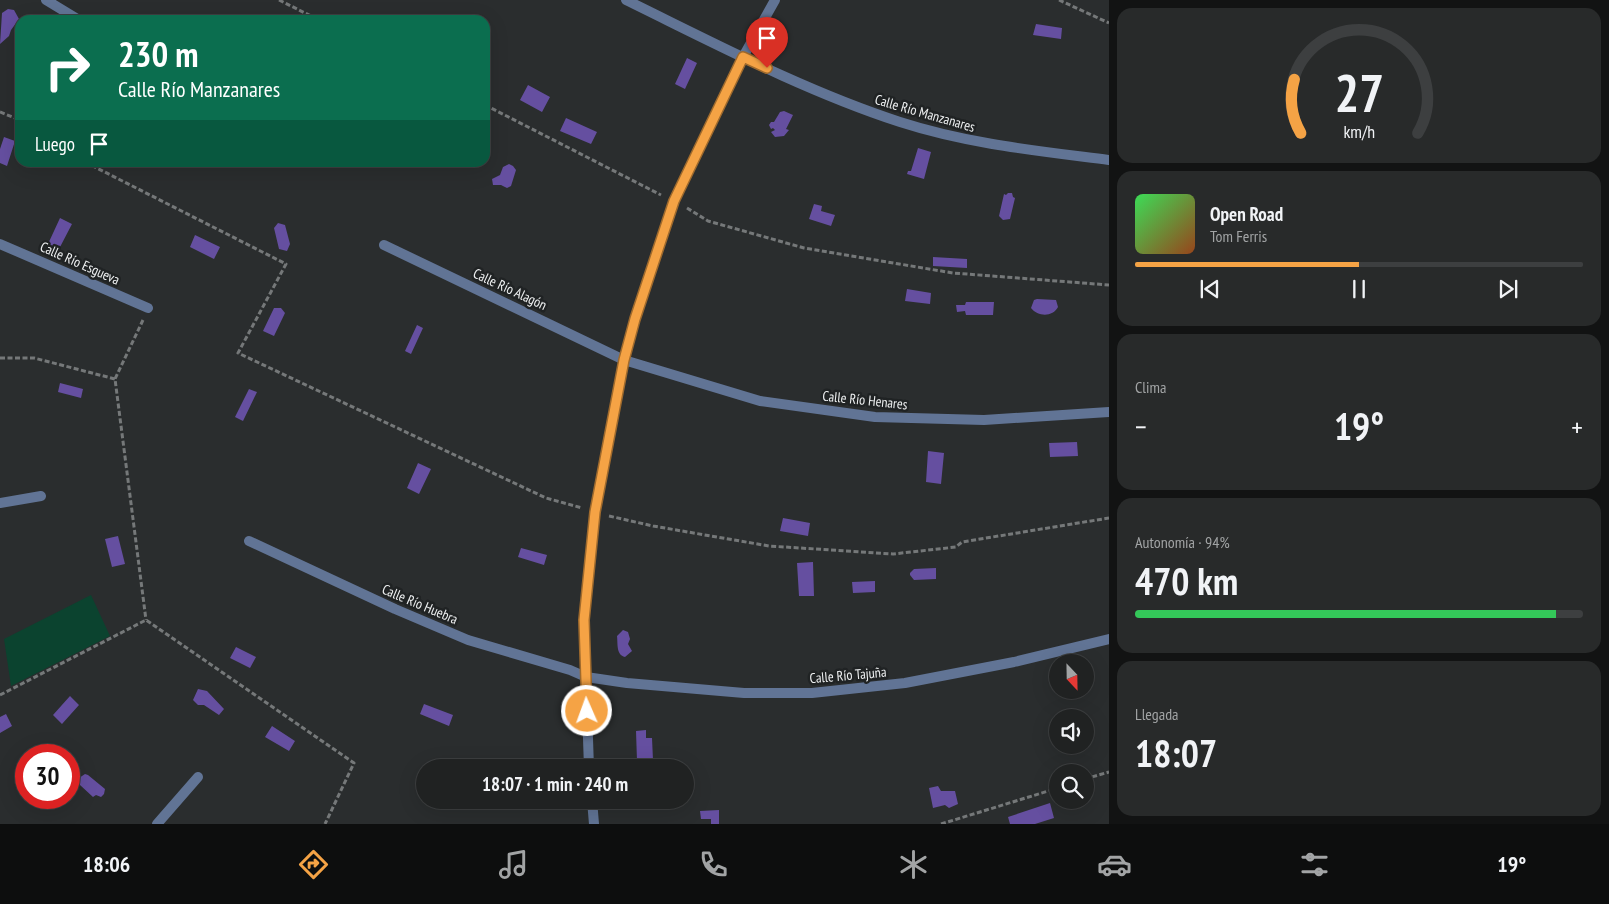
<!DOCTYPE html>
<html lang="es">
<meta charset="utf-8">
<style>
body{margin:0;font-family:"PT Sans Narrow",sans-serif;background:#282a2a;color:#f1f3f6;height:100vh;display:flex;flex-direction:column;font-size:19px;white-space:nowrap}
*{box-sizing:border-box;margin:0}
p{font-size:16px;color:#a2a4a5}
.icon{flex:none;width:28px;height:28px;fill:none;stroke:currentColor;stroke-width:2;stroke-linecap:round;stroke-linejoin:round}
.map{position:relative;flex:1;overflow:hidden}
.side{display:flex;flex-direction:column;gap:8px;padding:8px;background:#121313;width:500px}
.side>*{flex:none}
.guide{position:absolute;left:15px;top:15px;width:475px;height:152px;border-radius:15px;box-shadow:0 5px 20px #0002,0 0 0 1px #3d3f40;background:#0b6e4f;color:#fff;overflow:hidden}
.needle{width:32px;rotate:158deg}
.controls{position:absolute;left:1049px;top:654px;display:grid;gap:10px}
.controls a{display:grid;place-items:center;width:45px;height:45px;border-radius:50%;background:#202222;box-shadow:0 5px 20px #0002,0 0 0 1px #3d3f40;font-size:25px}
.speed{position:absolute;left:15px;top:744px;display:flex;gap:10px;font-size:25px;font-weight:700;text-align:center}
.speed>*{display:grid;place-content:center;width:65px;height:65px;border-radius:50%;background:#202222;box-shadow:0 5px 20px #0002,0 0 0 1px #3d3f40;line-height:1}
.speed .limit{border:8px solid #d22;background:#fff;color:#111}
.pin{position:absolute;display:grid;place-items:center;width:42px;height:42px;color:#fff;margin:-51px -21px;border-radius:50% 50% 50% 0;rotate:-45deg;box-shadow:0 0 5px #0007}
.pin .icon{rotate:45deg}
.me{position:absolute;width:55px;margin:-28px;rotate:358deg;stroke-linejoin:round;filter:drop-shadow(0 0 4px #0008)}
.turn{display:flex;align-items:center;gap:18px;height:105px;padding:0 20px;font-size:22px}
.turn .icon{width:65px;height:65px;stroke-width:2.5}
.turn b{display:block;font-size:35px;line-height:42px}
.then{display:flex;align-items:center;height:48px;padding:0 20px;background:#0003;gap:10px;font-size:19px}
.big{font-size:38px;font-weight:700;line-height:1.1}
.side .card{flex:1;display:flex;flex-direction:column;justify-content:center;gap:8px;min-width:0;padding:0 18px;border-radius:15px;background:#282a2a}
.side .dial{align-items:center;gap:0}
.dial svg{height:130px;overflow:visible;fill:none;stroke:#3d3f40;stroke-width:7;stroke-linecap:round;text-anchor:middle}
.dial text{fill:#f1f3f6;stroke:none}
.song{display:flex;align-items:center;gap:15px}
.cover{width:60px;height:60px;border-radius:8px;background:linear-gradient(135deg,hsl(130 70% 55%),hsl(20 70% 35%))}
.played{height:5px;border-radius:2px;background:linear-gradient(90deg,#f5a345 50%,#3d3f40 50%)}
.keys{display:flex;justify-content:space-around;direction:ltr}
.heat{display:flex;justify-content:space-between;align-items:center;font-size:28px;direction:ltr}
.charge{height:8px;border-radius:4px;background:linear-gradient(90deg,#34c759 94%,#3d3f40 0)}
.trip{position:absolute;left:416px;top:759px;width:278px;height:50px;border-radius:25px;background:#202222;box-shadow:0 5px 20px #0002,0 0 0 1px #3d3f40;font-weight:700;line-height:50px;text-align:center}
.tabs{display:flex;height:80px;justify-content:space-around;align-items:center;background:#0d0e0e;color:#a2a4a5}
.tabs .icon{width:35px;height:35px}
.tabs .current{color:#f5a345}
.tabs b{font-size:22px;color:#f1f3f6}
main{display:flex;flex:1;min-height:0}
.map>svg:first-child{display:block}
.green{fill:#0b432f}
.water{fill:#654fa0}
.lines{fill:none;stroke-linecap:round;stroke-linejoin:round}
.path{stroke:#757879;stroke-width:3;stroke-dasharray:5 2.5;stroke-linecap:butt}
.minor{stroke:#617495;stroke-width:10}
.route-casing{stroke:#9f6a2d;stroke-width:12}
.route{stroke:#f5a345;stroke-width:9}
.labels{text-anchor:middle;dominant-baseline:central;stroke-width:5;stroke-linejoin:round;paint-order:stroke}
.street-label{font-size:14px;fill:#eef0f1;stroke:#202324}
</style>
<main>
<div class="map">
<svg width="1109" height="824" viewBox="0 0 1109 824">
<rect width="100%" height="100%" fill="#2a2d2e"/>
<!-- green -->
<path class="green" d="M91 595 110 636 11 686 4 639Z"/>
<!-- water -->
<path class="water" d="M8 9 14 10 19 19 11 30 9 36 0 44 2 13Z
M1036 24 1062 28 1061 39 1033 35Z
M687 58 697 63 685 89 675 84Z
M528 85 550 97 542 112 520 100Z
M784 111 793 115 786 129 789 130 784 136 775 137 771 132 775 130 773 128 771 129 769 125 771 122H774L780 112Z
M566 118 597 132 591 144 560 131Z
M4 137 15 141 7 166 0 163V149Z
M918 148 931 152 924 179 907 174 908 171H911Z
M509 164 513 166 516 170 511 186 507 188 501 185H493L492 179 500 175 503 167Z
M1008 193H1012L1013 197 1015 198 1010 219 1003 220 999 216 1004 194 1006 195Z
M814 204 822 206 821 211 835 215 831 226 809 219Z
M60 218 72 224 59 249 48 244Z
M278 223 285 225 290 244 287 251 279 249 274 228Z
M195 235 220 247 214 259 190 247Z
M933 257 967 259V268L933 266Z
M907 289 931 293 930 304 905 301Z
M1037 299 1056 300 1058 307C1053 317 1038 317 1031 308L1034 300Z
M966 302H994L993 315H966L965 311 957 312 956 305H965Z
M274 308H281L285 313 274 336 263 331Z
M417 325 423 328 411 354 405 351Z
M60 383 83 389 81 398 58 392Z
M249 389 257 392 243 421 235 417Z
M1077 442 1078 456 1050 457 1049 443Z
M928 451 944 453 941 484 926 482Z
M418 463 431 469 419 494 407 488Z
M783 518 810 523 808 536 780 531Z
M118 536 125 564 112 567 105 539Z
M521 548 547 555 544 565 518 557Z
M813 562 814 596H799L797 563Z
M936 568V579L914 580 910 575V573L914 569Z
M875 581V592L853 593 852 582Z
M623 630 628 632 630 639 628 644 632 651 625 657C616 655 618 644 617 636Z
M236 647 256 657 250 668 230 658Z
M198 689 207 691 224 709 219 715 204 705H198L193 700Z
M70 696 79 705 62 724 53 715Z
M424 704 453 715 449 726 420 714Z
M6 714 12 726 0 733V717Z
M272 726 295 741 289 751 265 737Z
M646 730V738H652L653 760 637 761 636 731Z
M491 759 520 766V767H489Z
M85 774 88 775 105 789 104 794 101 797 96 795 93 797 80 785 79 778Z
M938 786 941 791H955L958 804 949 808 945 805 933 808 929 788Z
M1050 803 1054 818 1035 824H1010L1008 817Z
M719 810V824H711V819H701L700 811Z"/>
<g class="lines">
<!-- path -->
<path class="path" d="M279 0 319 20
M1059 0 1109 23
M485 105 661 195
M0 112 20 120
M85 162 286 264 238 353 546 498 582 508
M687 208 708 221 804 248 953 273 1109 285
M143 320 115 379 146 620
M0 358H34L115 379
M609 516 653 526 769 546 893 554 956 547 962 542 1109 518
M0 695 146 620 354 763 325 824
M1085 779 1109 772
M941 824 1058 788"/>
<!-- minor -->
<path class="minor" d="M46 0 79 20
M626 0C716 44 805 91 900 122 968 144 1039 151 1109 160
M0 244 148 308
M384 245 624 360 760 401 875 417 984 420 1109 412
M0 503 41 496
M249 541 395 609 468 640 570 670 586 677 627 683 744 693H812L905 683 1014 662 1109 639
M589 768 584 620 595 512 624 360 635 319 674 201 743 57 775 0
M592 800 594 824
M157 824 198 777"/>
</g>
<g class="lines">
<defs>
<path id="route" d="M587 711 584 620 595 512 624 360 635 319 674 201 743 57 767 68"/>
</defs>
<!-- route casing -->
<use href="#route" class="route-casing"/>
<!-- route -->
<use href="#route" class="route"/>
</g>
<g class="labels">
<!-- street labels -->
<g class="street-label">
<text transform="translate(925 113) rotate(16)">Calle Río Manzanares</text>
<text transform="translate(80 263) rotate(24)">Calle Río Esgueva</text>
<text transform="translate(510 289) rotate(25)">Calle Río Alagón</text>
<text transform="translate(865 400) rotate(6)">Calle Río Henares</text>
<text transform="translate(420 604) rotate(23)">Calle Río Huebra</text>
<text transform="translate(848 675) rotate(-5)">Calle Río Tajuña</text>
</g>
</g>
</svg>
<div class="controls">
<a><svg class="needle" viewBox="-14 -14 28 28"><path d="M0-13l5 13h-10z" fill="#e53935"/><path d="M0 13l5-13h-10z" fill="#a2a4a5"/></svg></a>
<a><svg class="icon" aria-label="sound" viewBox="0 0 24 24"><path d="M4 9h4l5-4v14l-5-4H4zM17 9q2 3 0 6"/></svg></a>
<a><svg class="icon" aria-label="search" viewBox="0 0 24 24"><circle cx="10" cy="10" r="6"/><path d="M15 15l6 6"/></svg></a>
</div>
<div class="speed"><div class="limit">30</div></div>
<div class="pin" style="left:767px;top:68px;background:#d93025"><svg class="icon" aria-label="arrive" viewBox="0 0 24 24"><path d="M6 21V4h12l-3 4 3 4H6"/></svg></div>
<svg class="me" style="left:587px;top:711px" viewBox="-20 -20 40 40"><circle r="17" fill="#f5a345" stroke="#fff" stroke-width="3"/><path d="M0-11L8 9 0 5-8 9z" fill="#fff"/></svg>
<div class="trip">18:07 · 1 min · 240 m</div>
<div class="guide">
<div class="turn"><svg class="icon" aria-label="right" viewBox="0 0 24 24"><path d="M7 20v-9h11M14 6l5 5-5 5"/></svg><div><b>230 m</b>Calle Río Manzanares</div></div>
<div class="then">Luego<svg class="icon" aria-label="arrive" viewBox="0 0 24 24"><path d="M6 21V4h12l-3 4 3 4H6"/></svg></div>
</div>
</div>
<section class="side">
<div class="card dial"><svg viewBox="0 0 100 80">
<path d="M14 69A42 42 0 1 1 86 69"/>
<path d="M14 69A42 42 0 0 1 10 36" stroke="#f5a345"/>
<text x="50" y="56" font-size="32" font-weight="700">27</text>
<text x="50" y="72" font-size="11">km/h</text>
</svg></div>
<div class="card">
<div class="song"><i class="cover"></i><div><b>Open Road</b><p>Tom Ferris</p></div></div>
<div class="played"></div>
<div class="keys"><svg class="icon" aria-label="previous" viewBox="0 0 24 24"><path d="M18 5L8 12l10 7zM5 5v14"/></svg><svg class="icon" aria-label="pause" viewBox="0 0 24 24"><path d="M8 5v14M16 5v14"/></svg><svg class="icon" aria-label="next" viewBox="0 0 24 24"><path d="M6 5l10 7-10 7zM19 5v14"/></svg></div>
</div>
<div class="card"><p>Clima</p>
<div class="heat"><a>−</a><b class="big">19°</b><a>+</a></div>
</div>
<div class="card"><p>Autonomía · 94%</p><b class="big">470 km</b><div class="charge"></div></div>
<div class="card"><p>Llegada</p><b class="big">18:07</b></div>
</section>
</main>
<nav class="tabs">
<b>18:06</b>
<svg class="icon current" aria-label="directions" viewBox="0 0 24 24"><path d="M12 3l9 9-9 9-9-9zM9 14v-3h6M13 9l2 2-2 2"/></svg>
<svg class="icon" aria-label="music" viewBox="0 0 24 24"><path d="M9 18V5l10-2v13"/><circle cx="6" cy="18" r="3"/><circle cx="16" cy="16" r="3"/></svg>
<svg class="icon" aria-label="phone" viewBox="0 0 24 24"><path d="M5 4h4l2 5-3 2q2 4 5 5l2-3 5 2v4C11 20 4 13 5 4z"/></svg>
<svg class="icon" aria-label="climate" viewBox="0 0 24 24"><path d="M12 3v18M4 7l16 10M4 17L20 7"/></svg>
<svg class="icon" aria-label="car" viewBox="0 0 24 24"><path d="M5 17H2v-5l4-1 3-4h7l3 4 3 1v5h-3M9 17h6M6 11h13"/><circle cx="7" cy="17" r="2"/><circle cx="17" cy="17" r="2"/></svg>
<svg class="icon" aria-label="filters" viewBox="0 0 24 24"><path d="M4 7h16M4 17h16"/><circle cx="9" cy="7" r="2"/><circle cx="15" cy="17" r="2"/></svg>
<b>19°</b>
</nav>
